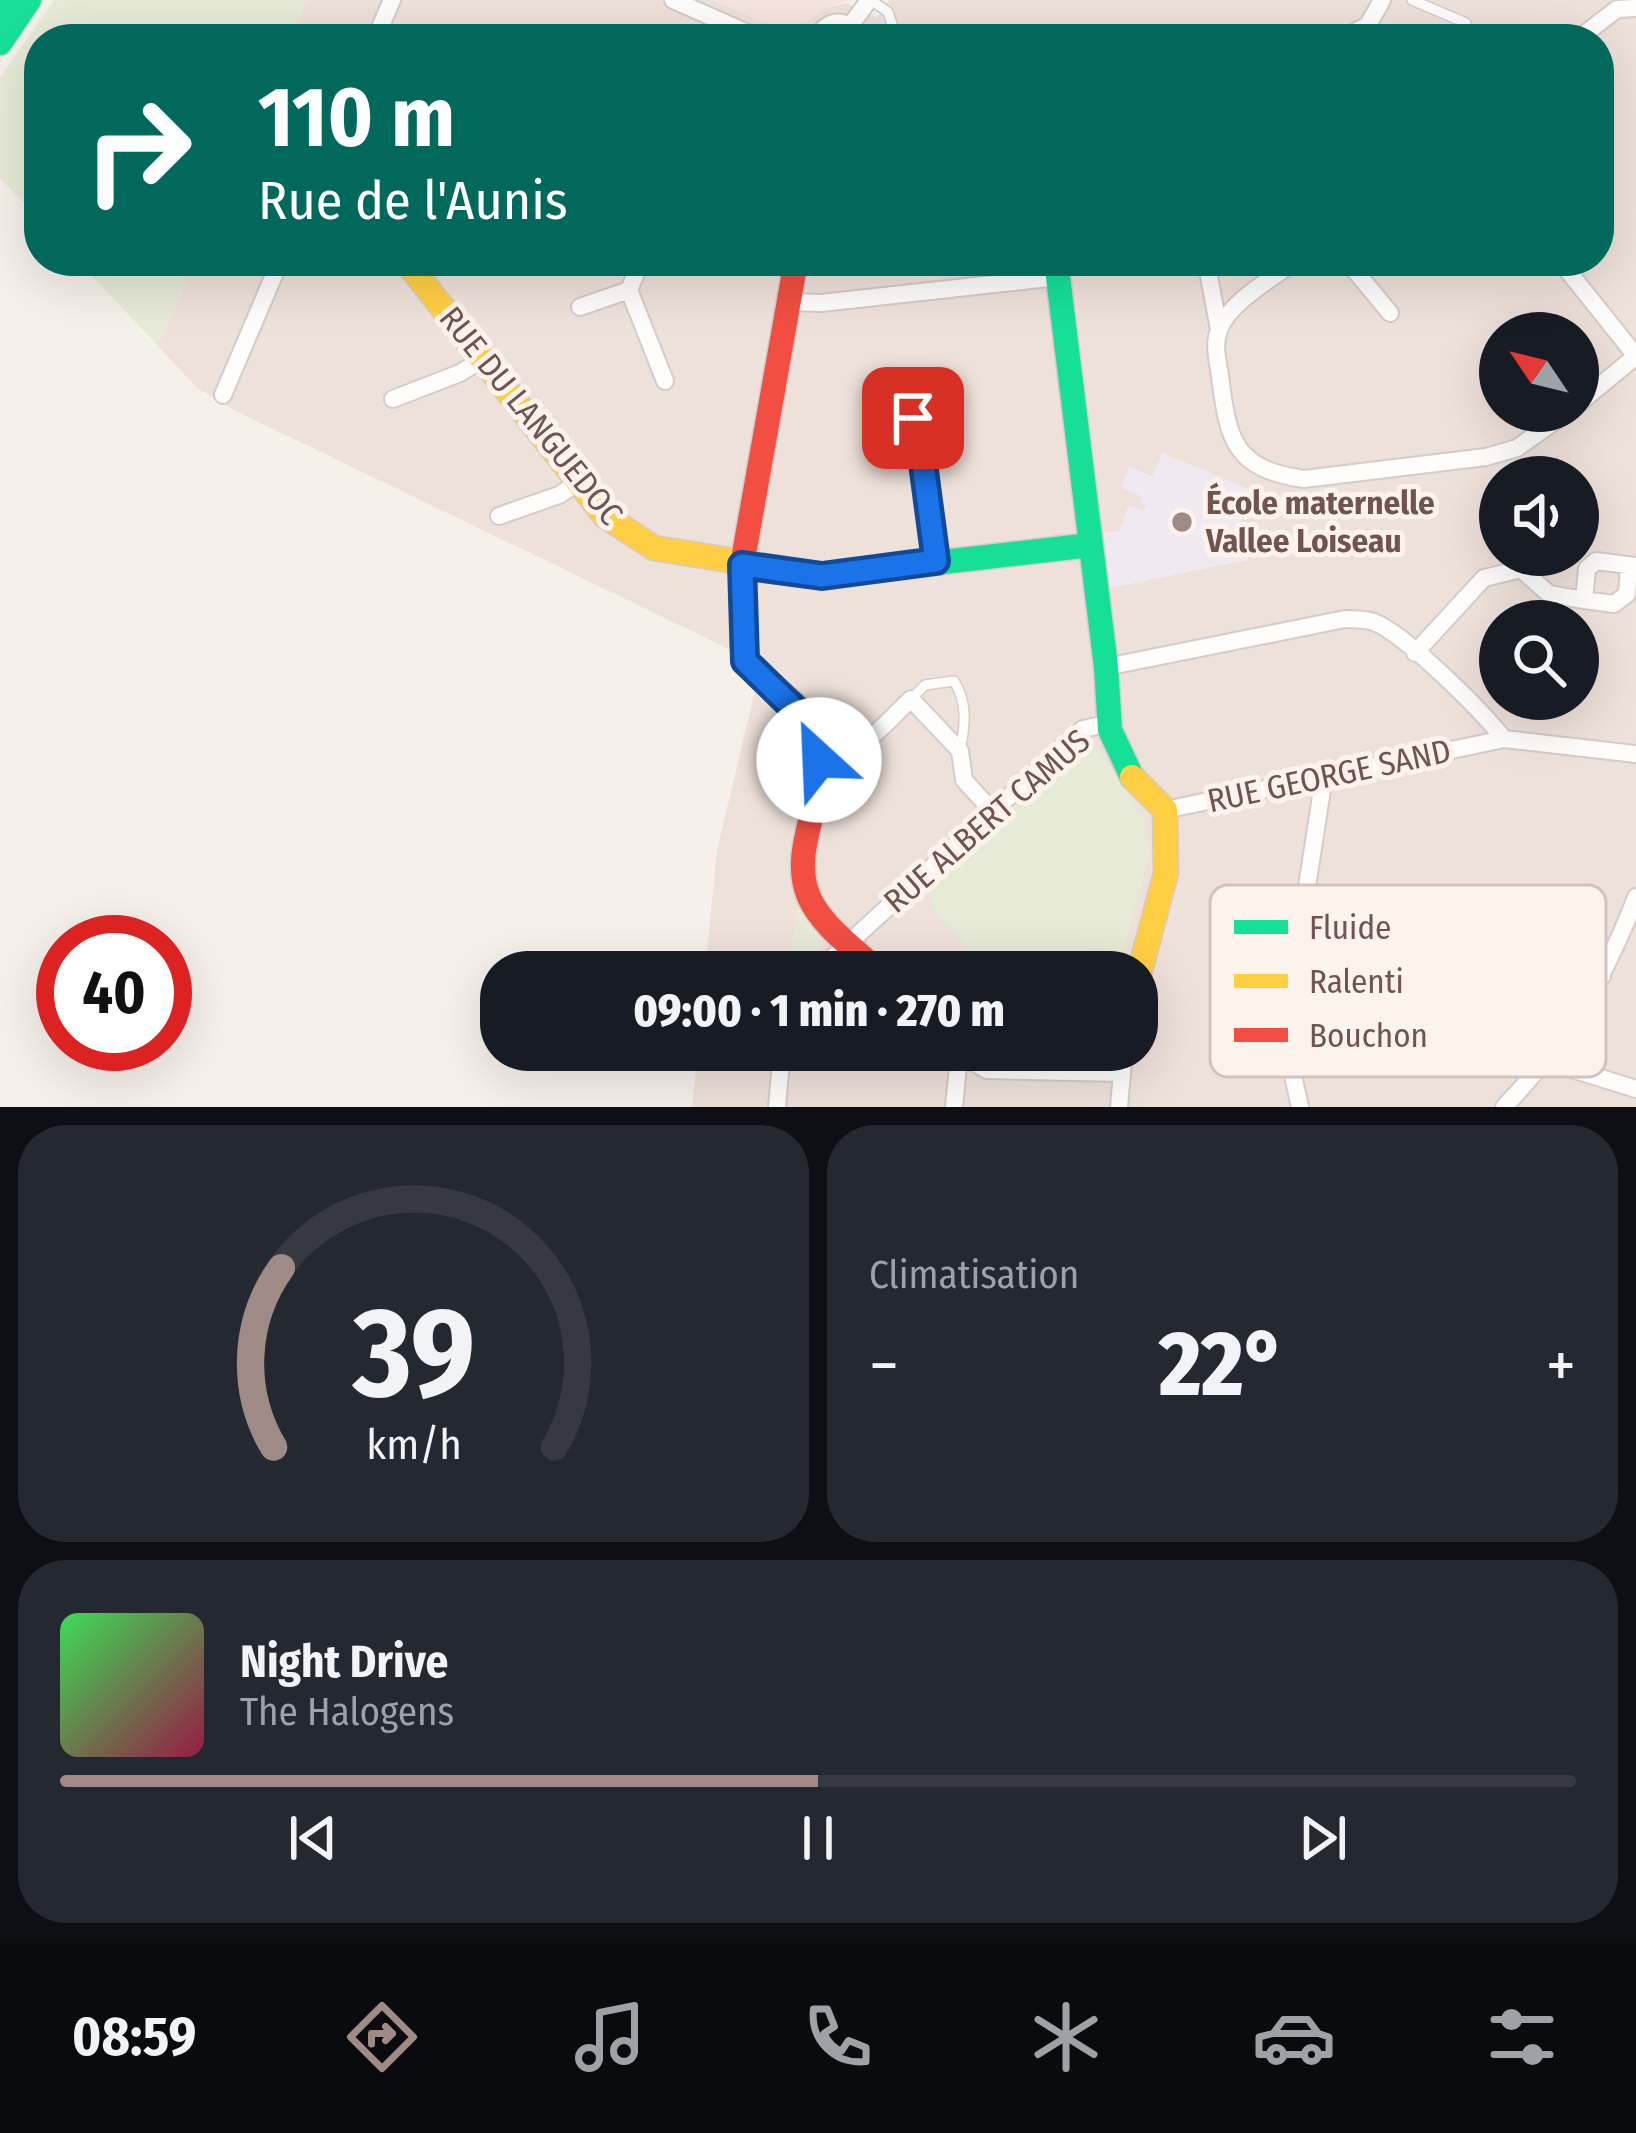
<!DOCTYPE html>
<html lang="fr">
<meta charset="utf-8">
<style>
body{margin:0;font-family:"Fira Sans Condensed",sans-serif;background:#242831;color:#f1f3f6;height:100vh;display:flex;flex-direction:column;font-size:45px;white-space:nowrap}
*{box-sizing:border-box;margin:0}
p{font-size:39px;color:#9ea1a6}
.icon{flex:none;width:66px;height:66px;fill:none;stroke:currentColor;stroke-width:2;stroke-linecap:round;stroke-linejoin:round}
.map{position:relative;height:1107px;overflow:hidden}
.details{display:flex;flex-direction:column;gap:18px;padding:18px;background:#0d0f14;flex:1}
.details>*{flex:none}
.top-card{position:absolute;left:24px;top:24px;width:1590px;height:252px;border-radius:48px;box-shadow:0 12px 48px #0002;background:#00695c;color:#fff;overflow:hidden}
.needle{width:78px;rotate:305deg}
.fabs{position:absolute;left:1479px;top:312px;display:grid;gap:24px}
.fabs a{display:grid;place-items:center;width:120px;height:120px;border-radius:50%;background:#171b24;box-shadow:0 12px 48px #0002;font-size:60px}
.speed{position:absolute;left:36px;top:915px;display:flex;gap:24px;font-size:60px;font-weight:700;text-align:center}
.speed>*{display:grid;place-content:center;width:156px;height:156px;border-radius:50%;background:#171b24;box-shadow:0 12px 48px #0002;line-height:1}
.speed .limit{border:18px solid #d22;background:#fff;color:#111}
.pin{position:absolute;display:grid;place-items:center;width:102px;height:102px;color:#fff;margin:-51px;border-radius:24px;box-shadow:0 6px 18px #0006}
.me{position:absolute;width:132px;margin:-66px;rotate:335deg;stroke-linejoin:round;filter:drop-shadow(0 0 9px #0008)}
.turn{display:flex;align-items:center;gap:42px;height:252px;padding:0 36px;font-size:54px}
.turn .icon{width:156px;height:156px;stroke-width:2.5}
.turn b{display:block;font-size:84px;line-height:102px}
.big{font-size:90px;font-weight:800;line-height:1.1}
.details .widget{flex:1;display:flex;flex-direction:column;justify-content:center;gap:18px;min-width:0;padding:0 42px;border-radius:48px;background:#242831}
.details .dial{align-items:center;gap:0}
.dial svg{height:312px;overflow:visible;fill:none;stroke:#363941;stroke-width:7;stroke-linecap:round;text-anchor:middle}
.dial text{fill:#f1f3f6;stroke:none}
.song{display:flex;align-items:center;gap:36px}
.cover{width:144px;height:144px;border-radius:18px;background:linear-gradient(135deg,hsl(130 70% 55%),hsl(340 70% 35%))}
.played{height:12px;border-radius:6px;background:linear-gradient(90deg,#a08a86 50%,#363941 50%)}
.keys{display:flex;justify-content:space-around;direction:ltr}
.heat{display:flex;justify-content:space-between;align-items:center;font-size:66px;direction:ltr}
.details .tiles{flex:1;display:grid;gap:18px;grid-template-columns:1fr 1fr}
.widget:last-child{grid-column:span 2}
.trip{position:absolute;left:480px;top:951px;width:678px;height:120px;border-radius:48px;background:#171b24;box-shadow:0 12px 48px #0002;font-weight:800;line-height:120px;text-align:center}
.menu{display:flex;height:192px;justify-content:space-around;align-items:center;background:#090b0e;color:#9ea1a6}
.menu .icon{width:84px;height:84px}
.menu .current{color:#a08a86}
.menu b{font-size:54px;color:#f1f3f6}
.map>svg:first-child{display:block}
.residential{fill:#eee1da;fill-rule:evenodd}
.commercial{fill:#f5e4e0}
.education{fill:#f0e9f1}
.green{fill:#e7ead7}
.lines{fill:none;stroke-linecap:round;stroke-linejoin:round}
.lane-casing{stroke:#d4ccc9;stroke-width:12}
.street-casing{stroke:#d4ccc9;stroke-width:20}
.fast-casing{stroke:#d5cbc8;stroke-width:27}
.slow-casing{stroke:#d5cbc8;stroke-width:27}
.jam-casing{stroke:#d5cbc8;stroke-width:27}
.lane{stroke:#fefdfc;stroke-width:9}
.street{stroke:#fefdfc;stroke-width:16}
.fast{stroke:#16e098;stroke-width:24}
.slow{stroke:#ffcf43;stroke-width:24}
.jam{stroke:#f24e42;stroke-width:24}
.route-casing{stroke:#114b97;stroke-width:30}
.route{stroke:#1a73e8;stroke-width:21}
.poi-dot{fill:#a08a86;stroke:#fdf3ed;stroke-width:4.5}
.labels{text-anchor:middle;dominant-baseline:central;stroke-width:10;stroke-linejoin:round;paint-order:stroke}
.street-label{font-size:33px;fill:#71534f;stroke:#fdf3ed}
.poi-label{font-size:33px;font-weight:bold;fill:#71534f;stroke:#fdf3ed;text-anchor:start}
.key{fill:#fdf3ed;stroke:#d3c3be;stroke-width:3}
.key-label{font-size:33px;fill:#71534f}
</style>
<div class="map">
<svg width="1636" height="1107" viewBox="0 0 1636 1107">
<rect width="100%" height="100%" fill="#f6f0eb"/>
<!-- residential -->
<path class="residential" d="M306 0H712L772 25 804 23 825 8 847 3 877 18 889 0H1636V1107H692L698 1050H1137V972H705L717 850 756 687 737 653 234 410 196 387 158 346 195 261H1599V39H289ZM1500 333H1578V411H1500ZM1500 477H1578V555H1500ZM1500 621H1578V699H1500Z"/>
<!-- commercial -->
<path class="commercial" d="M712 0H849L825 8 804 23 772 25Z"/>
<!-- education -->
<path class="education" d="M1162 453 1249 489 1239 514 1248 560 1110 588 1104 533 1119 531 1129 505 1143 511 1146 505 1141 502 1142 497 1121 487 1129 467 1152 476Z"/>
<!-- green -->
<path class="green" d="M54 0H306L289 39H39V219L0 178V78Z
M78 261H195L158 346Z
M1080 746 1098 749 1146 822 1150 852 1118 972H990L933 910 929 887Z
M798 904 825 943 799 972H788Z"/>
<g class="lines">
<defs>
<path id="lane" d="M871 0 888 12 897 39
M1412 0 1466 23
M911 699 925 685 954 681C968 703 965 726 960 751"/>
<path id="street" d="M673 0 750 34 778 39
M1368 25 1382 39
M850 26 869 0
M375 39 392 0
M816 39C827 17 849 17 860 39
M1341 39 1368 25 1382 0
M1578 39 1617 9 1636 8
M641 261 629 290 665 381
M1206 261 1219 329
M1295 261C1272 279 1229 302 1219 330 1213 344 1218 362 1220 376 1228 439 1233 469 1304 479L1486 457 1517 448 1569 411
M1347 261 1390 313
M1560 261 1636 356
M790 302 821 303 1058 277
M580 307 629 290
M223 395 280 261
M393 399 460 373 483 359
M1578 404 1636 356
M913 418 920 441 936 561
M499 516 559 495 579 482
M1584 600 1614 604 1627 594 1629 566
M1415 653 1484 578 1521 569 1549 594 1584 600 1587 569 1596 561 1636 566
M1106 667 1345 619C1354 619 1365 619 1374 622 1405 634 1482 711 1504 739
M819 760C859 758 883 725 911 699L960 751 964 780 993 812
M1165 810 1504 739 1636 754
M817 972 1083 729 1106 724
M1293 985 1399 1001 1411 999 1477 905 1602 976
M952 1050 987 1070 1120 1073
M1552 1056 1575 1070 1636 1089
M777 1107 782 1050
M954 1107 959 1056
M1119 1107 1124 1050
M1300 1107 1288 1053 1286 1022 1324 777
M1504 1107C1566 1042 1604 981 1636 897"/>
<path id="fast" d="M0 9 7 0
M0 43 29 0
M1056 261 1106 667 1110 730 1132 777
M735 561 822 576 1091 545"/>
<path id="slow" d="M406 261 605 516 654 548 735 561
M1132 777 1165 810 1166 873 1137 982"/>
<path id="jam" d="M796 261 742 565 745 661C765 686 804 702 816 733 837 786 786 844 809 897 822 927 856 949 878 972"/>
</defs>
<!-- lane casing -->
<use href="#lane" class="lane-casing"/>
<!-- street casing -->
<use href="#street" class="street-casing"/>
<!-- fast casing -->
<use href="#fast" class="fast-casing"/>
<!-- slow casing -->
<use href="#slow" class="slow-casing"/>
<!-- jam casing -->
<use href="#jam" class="jam-casing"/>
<!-- lane -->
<use href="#lane" class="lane"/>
<!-- street -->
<use href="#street" class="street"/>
<!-- fast -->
<use href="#fast" class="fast"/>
<!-- slow -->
<use href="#slow" class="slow"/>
<!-- jam -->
<use href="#jam" class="jam"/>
</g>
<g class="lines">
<defs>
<path id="route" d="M819 760 815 729 745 661 742 565 822 576 936 561 920 441 913 418"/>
</defs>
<!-- route casing -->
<use href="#route" class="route-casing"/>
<!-- route -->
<use href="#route" class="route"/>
</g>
<!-- markers -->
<circle class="poi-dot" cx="1182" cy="522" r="12"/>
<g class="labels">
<!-- street labels -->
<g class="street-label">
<text transform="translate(531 416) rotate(51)">RUE DU LANGUEDOC</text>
<text transform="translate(1329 776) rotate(-12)">RUE GEORGE SAND</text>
<text transform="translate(987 821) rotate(-41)">RUE ALBERT CAMUS</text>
</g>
<!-- poi labels -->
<g class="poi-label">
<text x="1206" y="503">École maternelle<tspan x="1206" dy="38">Vallee Loiseau</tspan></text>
</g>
</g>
<!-- legend -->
<rect x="1210" y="885" width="396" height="192" rx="18" class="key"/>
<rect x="1234" y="920" width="54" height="14" fill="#16e098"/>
<rect x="1234" y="974" width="54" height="14" fill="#ffcf43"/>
<rect x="1234" y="1028" width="54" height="14" fill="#f24e42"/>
<g class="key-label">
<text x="1309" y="939">Fluide</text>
<text x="1309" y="993">Ralenti</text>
<text x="1309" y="1047">Bouchon</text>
</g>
</svg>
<div class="fabs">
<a><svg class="needle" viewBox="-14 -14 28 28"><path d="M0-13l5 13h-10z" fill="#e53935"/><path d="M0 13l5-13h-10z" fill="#9ea1a6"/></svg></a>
<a><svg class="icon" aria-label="sound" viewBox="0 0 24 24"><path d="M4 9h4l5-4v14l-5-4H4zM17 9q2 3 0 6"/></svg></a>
<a><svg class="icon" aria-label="search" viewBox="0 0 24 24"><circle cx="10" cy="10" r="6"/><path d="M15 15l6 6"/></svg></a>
</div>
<div class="speed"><div class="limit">40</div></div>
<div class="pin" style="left:913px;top:418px;background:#d93025"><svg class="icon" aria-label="arrive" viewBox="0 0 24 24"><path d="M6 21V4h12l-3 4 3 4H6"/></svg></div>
<svg class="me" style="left:819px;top:760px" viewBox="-20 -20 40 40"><circle r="19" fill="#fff"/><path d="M0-13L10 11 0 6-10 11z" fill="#1a73e8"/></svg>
<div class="trip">09:00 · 1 min · 270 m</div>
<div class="top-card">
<div class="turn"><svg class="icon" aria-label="right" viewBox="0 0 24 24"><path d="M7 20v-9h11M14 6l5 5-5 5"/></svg><div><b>110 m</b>Rue de l'Aunis</div></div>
</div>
</div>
<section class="details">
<div class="tiles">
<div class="widget dial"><svg viewBox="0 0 100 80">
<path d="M14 69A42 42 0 1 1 86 69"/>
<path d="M14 69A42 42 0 0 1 16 23" stroke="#a08a86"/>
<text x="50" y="56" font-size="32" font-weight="700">39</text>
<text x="50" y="72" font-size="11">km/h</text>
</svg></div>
<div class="widget"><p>Climatisation</p>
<div class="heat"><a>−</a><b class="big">22°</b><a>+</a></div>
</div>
<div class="widget">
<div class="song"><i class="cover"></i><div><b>Night Drive</b><p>The Halogens</p></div></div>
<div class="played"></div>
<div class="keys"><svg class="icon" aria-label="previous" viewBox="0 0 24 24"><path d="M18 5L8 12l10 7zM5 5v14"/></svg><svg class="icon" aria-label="pause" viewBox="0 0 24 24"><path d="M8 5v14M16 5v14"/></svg><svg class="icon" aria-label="next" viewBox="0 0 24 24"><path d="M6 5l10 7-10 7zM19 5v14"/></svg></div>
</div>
</div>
</section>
<nav class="menu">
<b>08:59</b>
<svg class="icon current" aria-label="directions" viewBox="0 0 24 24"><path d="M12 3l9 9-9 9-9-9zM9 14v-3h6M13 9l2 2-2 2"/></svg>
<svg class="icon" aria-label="music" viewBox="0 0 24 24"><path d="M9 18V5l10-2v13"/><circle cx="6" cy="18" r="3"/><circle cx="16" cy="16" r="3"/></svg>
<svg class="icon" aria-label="phone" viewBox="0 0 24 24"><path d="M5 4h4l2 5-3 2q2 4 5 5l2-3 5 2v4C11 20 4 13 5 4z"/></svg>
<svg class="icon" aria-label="climate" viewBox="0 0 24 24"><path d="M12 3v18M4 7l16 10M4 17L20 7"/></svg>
<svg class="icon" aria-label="car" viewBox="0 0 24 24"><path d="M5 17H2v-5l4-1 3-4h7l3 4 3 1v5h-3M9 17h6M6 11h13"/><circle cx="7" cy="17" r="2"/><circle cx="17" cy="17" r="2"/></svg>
<svg class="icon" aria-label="filters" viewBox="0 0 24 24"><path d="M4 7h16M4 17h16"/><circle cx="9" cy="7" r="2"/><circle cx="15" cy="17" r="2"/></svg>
</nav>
